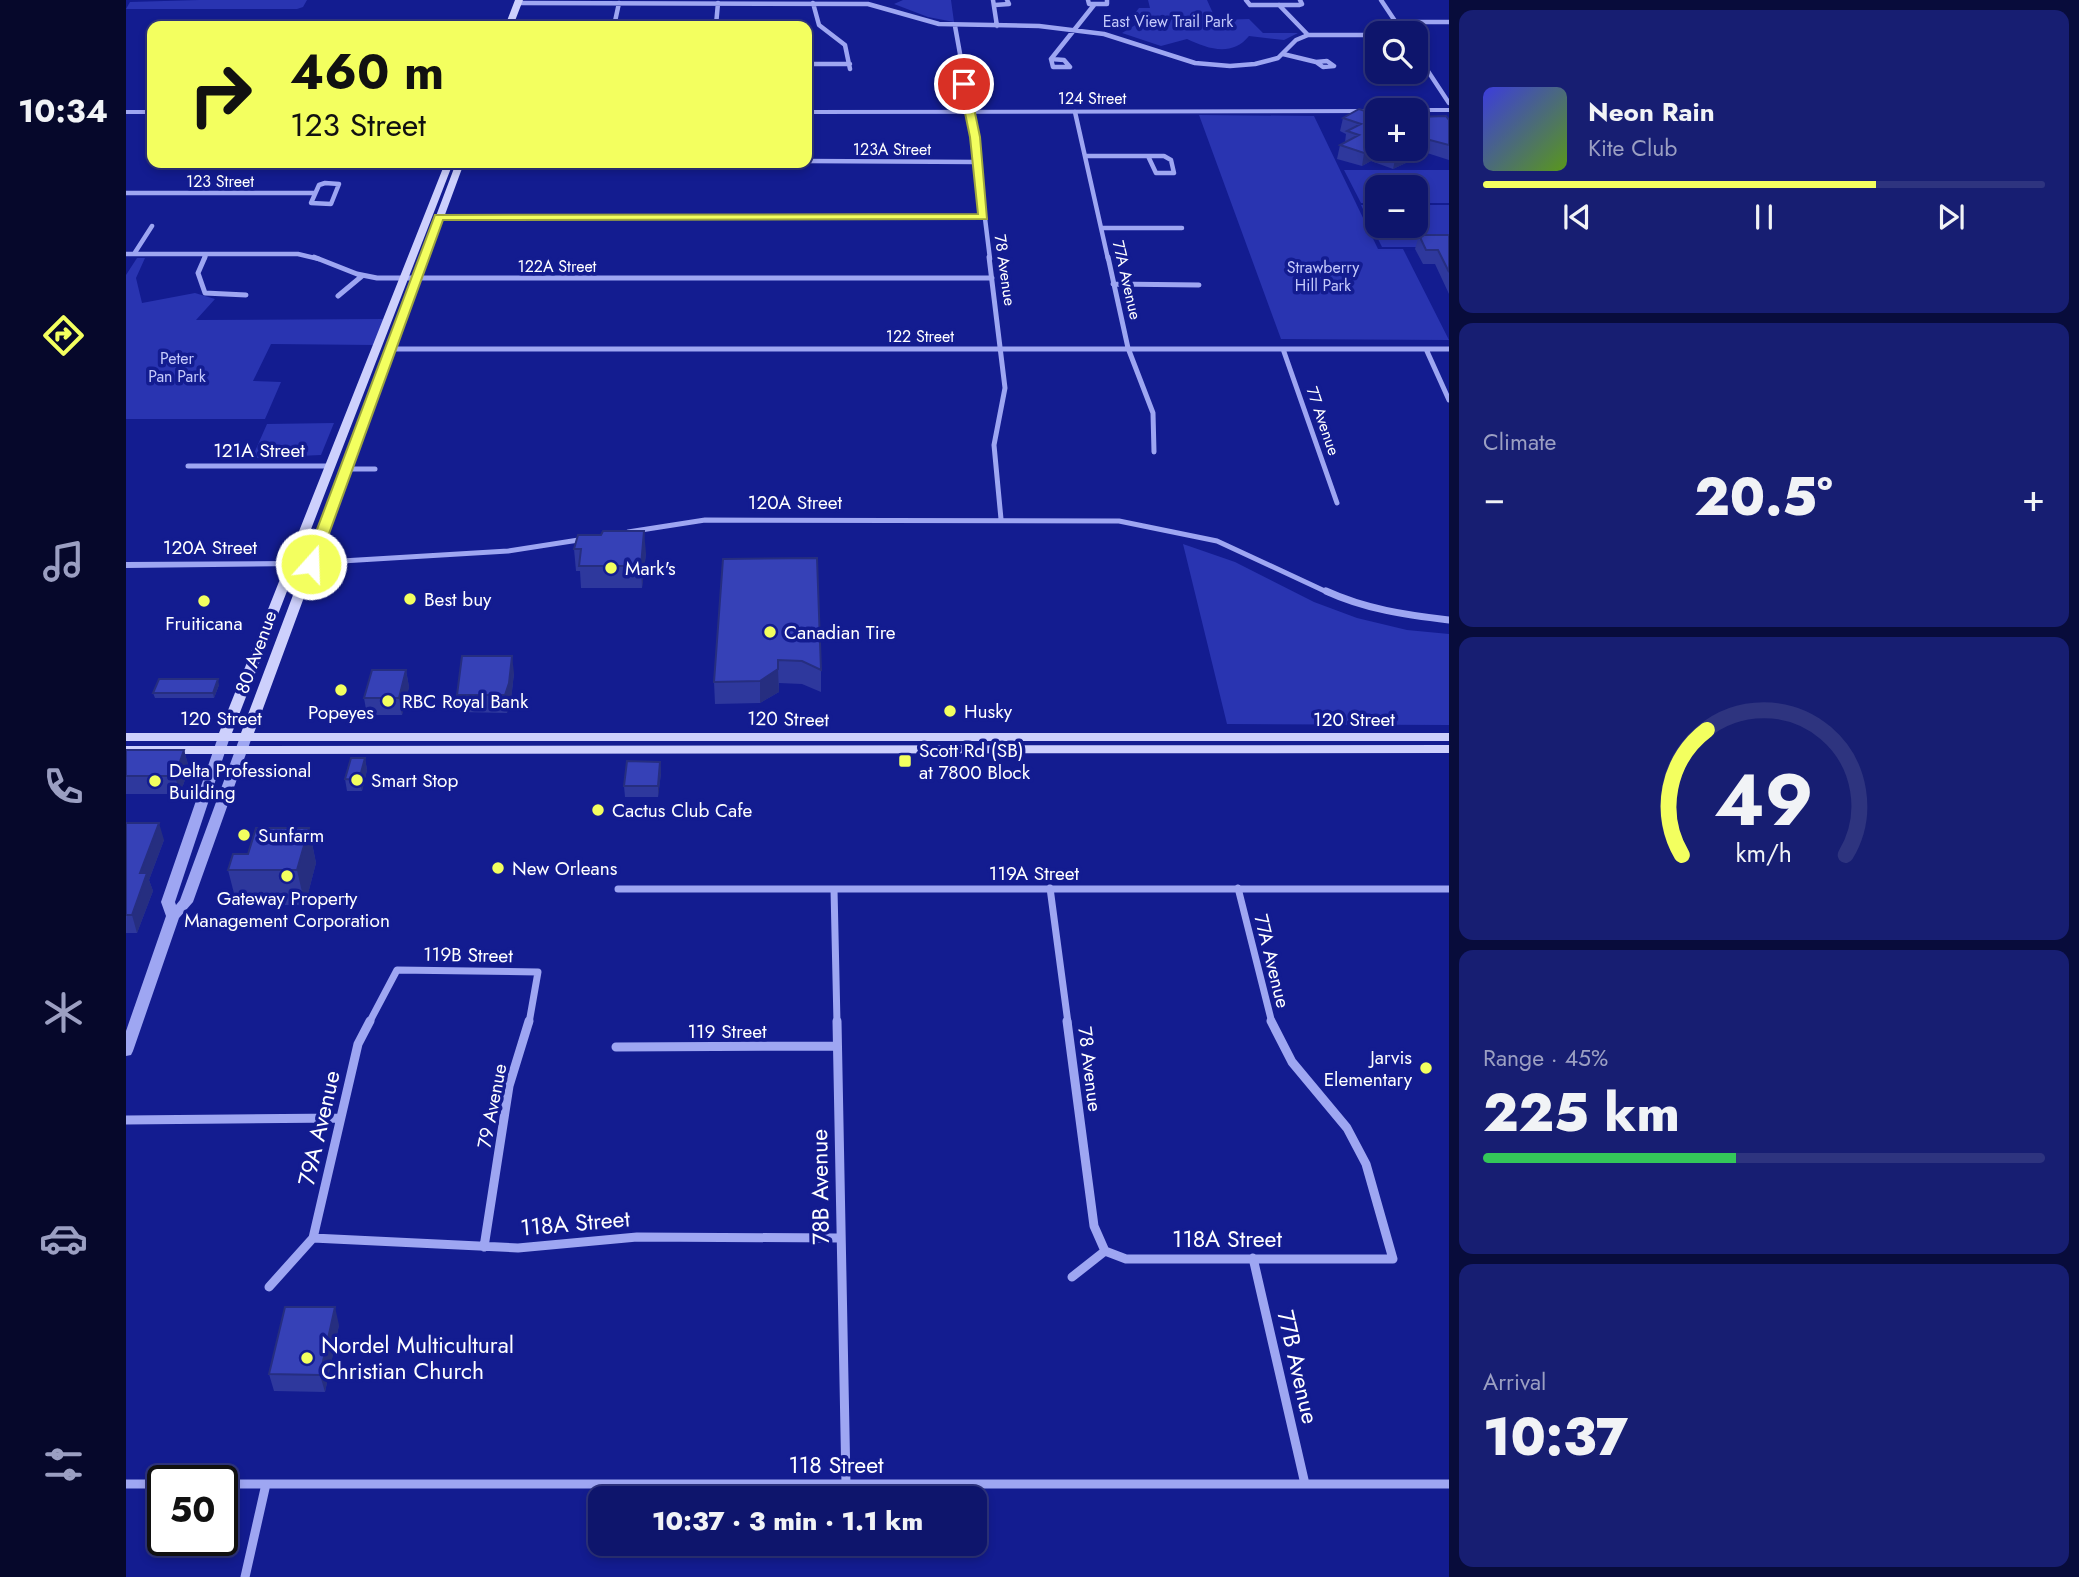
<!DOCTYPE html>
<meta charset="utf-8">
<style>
body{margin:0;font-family:Jost,sans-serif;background:#171e72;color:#f1f3f6;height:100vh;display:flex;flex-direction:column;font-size:26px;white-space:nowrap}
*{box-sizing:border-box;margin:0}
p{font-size:23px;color:#9b9fc2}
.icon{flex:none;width:38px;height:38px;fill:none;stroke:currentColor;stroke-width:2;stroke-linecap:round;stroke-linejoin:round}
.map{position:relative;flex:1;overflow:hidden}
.drawer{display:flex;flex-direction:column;gap:10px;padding:10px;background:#080c3b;width:630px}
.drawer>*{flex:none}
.top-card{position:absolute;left:21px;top:21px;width:665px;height:147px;border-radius:14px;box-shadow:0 4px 10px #0003,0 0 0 2px #2e347f;background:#f3ff5f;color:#111;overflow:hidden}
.tools{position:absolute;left:1239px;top:21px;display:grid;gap:14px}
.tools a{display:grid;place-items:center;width:63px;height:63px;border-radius:14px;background:#0e156c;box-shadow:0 4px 10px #0003,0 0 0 2px #2e347f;font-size:35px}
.speed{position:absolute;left:21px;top:1465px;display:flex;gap:14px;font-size:35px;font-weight:700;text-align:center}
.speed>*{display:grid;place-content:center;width:91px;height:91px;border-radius:50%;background:#0e156c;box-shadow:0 4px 10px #0003,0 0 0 2px #2e347f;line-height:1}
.speed .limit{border:4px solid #111;border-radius:10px;background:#fff;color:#111}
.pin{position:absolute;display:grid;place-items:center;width:60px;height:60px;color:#fff;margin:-30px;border:4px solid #fff;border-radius:50%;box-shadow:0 2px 7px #0007}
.me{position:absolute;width:77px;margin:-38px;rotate:20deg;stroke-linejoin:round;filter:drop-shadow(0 0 5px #0008)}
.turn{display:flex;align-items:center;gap:24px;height:147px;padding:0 28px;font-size:32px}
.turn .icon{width:91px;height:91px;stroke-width:2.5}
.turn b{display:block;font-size:49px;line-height:60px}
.big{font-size:52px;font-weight:800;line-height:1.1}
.drawer .tile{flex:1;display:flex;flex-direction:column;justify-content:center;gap:10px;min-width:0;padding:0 24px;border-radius:14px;background:#171e72}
.drawer .dial{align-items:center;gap:0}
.dial svg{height:182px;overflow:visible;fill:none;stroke:#2e347f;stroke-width:7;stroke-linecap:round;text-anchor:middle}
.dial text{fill:#f1f3f6;stroke:none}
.song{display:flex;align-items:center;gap:21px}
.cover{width:84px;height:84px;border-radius:10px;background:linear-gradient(135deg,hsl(240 70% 55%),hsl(90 70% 35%))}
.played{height:7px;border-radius:4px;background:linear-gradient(90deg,#f3ff5f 70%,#2e347f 70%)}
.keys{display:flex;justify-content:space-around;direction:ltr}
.heat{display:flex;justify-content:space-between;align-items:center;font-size:38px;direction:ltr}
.charge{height:10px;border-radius:5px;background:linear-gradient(90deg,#34c759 45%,#2e347f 0)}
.trip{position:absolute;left:462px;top:1486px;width:399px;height:70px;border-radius:14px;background:#0e156c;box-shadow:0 4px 10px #0003,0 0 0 2px #2e347f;font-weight:800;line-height:70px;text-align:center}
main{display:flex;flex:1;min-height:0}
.menu{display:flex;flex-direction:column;width:126px;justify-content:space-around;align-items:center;background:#06082b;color:#9b9fc2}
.menu .icon{width:49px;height:49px}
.menu .on{color:#f3ff5f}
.menu b{font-size:32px;color:#f1f3f6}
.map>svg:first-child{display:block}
.green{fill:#2934b1}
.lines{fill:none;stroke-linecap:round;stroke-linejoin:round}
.minor-far3{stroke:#9ea6f2;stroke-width:4.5}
.minor-far2{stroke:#9ea6f2;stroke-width:5}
.minor-far1{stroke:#9ea6f2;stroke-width:7}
.minor{stroke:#9ea6f2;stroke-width:9}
.tertiary{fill:#9ea6f2;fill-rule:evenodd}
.secondary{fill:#cdd0fc;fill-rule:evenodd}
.wall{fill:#2e389d}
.shaded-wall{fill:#262e80}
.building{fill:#3641b7;stroke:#262e80;stroke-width:2}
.route{fill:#f3ff5f;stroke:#9ea63e;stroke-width:2}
.poi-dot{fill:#f3ff5f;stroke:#131c90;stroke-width:2.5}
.labels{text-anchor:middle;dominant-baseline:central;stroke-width:7;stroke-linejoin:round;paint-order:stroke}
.far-park-label{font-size:16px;fill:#c5cafc;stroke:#131c90}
.far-street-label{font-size:16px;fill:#fff;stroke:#131c90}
.street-label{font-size:19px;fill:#fff;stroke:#131c90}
.poi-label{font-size:19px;fill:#fff;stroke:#131c90;text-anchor:start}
.near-street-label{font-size:23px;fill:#fff;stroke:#131c90}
.near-poi-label{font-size:23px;fill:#fff;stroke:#131c90;text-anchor:start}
</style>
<main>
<nav class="menu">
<b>10:34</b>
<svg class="icon on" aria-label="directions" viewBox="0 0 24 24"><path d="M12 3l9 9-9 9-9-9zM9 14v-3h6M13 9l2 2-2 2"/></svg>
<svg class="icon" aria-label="music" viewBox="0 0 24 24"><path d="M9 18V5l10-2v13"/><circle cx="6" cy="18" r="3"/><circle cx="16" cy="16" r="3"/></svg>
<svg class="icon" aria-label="phone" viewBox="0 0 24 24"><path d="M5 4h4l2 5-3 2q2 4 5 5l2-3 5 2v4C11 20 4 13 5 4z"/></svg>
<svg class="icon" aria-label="climate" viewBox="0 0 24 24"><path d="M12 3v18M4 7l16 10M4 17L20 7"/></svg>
<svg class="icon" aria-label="car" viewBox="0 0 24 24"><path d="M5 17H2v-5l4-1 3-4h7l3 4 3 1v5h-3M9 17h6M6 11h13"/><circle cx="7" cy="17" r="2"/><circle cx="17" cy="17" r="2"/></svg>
<svg class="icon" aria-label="filters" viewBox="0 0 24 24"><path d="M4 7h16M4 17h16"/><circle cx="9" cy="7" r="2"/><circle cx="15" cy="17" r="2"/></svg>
</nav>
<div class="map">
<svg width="1323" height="1577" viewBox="0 0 1323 1577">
<rect width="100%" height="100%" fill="#131c90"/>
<!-- green -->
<path class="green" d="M73 0H181L177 7 171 9H0L4 2Z
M777 0H825L828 22 802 17 768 4Z
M1022 0H1081L1090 20 1123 19 1137 33H1172L1158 40 1123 36C1106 57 1082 49 1061 39L1035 46 996 33 1011 24 1005 18 1013 8H1024Z
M1073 115 1188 116 1252 249H1277L1323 340 1155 339Z
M1218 170H1323V203H1290V187H1251V203H1235Z
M1235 205H1251V226H1290V205H1323V247H1256Z
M11 258H19L10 278 16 303 69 293 89 299 70 320 258 319 248 345 145 344 127 381 155 382 139 419H0V275Z
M208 423 195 455 126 458 141 424Z
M1057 544 1109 562 1188 602 1231 618 1281 630 1323 634V725L1101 724Z"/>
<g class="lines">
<!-- minor-far3 -->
<path class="minor-far3" d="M867 0 871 26
M962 0 963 4H981V0
M1120 0 1124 5H1173L1176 4 1174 0
M1255 0 1277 33
M392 3 742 4 813 24 913 26 978 34 1069 63 1104 66 1129 64 1152 58 1170 40 1182 35H1251
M687 3 693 25 719 45 724 69
M869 5 883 4 881 0
M1153 5 1182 35
M1270 22H1323
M590 25 592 3
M488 26 493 3
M829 26 849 137 864 259
M1290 53 1323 103
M1157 54 1190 62
M925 59 968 5
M925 59 938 60 944 67H927Z
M1201 61 1208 66 1197 67 1190 62Z
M681 64H724
M949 112 982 259
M960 156H1022
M1022 156H1038L1045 160 1048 173H1030Z
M681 161 851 162
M199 183 213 184 205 204 185 203 193 185Z
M0 193H189
M313 217H858
M975 228H1056
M0 254H172L193 259
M8 254 26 226
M78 259 80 254"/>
<!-- minor-far2 -->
<path class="minor-far2" d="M79 257 72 273 79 293 120 295
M188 257 231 274 251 278H866
M863 257 879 388 868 445 875 519
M982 257 1002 348 1027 413 1028 452
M987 284 1073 285
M212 296 236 276
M266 349H1323
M1157 349 1211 503
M1300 349 1323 400
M62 466H205
M220 469H249
M502 532 579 520 993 521 1091 541 1203 593
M166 564 382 551 459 539"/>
<!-- minor-far1 -->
<path class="minor-far1" d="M1200 591C1239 609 1280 615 1323 620
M924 888 942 1023
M1112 888 1146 1023
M492 889H1323
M708 889 711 1023
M243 1023 271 970 412 972 403 1023"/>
<!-- minor -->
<path class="minor" d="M711 1021 720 1484
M941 1021 968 1226 979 1251
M490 1047 711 1046
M0 1120 214 1118
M187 1238 392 1248 511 1237 714 1238
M358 1247 383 1086 403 1021
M979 1251 1000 1259H1267L1240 1164 1221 1128 1166 1062 1145 1021
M1127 1258 1179 1484
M946 1277 979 1251
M143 1287 187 1238 232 1044 244 1021
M0 1484H37
M96 1484H1323
M119 1577 140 1484"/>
<!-- tertiary -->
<path class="tertiary" d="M1286 108H1323V112H1290V110H1286Z
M1251 109 1254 110H1251V113L681 114V110Z
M0 110H26V114H0Z
M166 561 170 562 171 564 170 566 0 568V562Z
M98 733 104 737 49 902 50 905 54 900 114 737 120 733 126 737 67 902 53 918 7 1051 5 1055 0 1056V1031L40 916 35 902 92 737Z"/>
<!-- secondary -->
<path class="secondary" d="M389 0H397L387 26H379Z
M319 163H327L106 733H115L330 163H338L128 733H1323V741H0V733H93Z
M1323 745V753L0 754V746Z"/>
</g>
<!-- wall -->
<path class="wall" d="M1233 109 1251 149 1323 120V160L1301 153 1267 169 1245 161 1236 166 1211 159 1214 145 1219 142 1220 134 1214 131 1217 118Z
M1293 235H1323V294L1309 264H1297L1289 249Z
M448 549 520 553 516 588H455L454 571H450Z
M597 559 695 670V692L676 684 653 683V692L634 703 589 704 588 682Z
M280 670 283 687 276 715H241L238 698Z
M388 673 385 700 381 713 334 712 331 695Z
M93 685 88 698H29L27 693Z
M0 750H58L63 768 54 794H0Z
M239 758 241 770 236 791H221L219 779Z
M534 762 535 773 532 797H499L498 786Z
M0 823 38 840 23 880 27 891 11 933H0Z
M183 828 190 863 179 905H111L102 870 122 854Z
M213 1325 199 1392 148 1391 143 1374Z"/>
<!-- shaded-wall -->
<path class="shaded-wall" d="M1304 140 1301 153 1267 169 1270 155 1284 149H1290V146Z
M1248 147 1245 161 1236 166 1238 153Z
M518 531 520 553 516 588 515 566Z
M386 656 388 673 385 700 381 713 379 695Z
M652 669 653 692 634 703V681Z
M280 670 283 687 276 715 273 698Z
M92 679 93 685 88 698 87 693Z
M58 750 63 768 54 794 49 776Z
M239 758 241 770 236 791 233 780Z
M534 762 535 773 532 797V786Z
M33 823 38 840 23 880 27 891 11 933 6 915 14 873Z
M183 828 190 863 179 905 171 870Z
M209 1307 213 1325 199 1392 194 1375Z"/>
<!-- building -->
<path class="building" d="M1233 109 1251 115V149L1248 147 1238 153 1214 145 1233 135 1221 131 1235 124 1217 118Z
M1320 116 1323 120V145L1304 140 1290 146V117Z
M1252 149H1284L1270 155Z
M1293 235H1323V272L1312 250H1300Z
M477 531H518L515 566H453L455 549H448L452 535H475Z
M691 558 695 670 676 661 652 660V669L634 681 588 682 597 559Z
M336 656H386L383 683 379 695H331Z
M246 670H280L273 698H238Z
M33 679H92L87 693H27Z
M0 750H58L49 776H0Z
M225 758H239L233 780 219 779Z
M501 761 534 762 532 786H498Z
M0 823H33L14 873H21L6 915H0Z
M130 828H183L171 870H102L107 854H122Z
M159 1307H209L194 1375 143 1374Z"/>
<!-- route -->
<path class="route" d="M838 82 843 84 854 137 861 219 317 220 192 564 190 566H180L178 564 309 215 852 214 844 137 833 84Z"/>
<!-- markers -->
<g class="poi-dot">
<circle cx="485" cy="568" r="7"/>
<circle cx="284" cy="599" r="7"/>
<circle cx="78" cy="601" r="7"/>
<circle cx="644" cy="632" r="7"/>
<circle cx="215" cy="690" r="7"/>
<circle cx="262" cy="701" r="7"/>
<circle cx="824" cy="711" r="7"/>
<rect x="772" y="754" width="14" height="14" rx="3.5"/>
<circle cx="231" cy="780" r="7"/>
<circle cx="29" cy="781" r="7"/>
<circle cx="472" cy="810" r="7"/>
<circle cx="118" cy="835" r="7"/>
<circle cx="372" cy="868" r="7"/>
<circle cx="161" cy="876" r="7"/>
<circle cx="1300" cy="1068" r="7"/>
<circle cx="181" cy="1358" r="7"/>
</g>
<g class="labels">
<!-- far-park labels -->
<g class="far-park-label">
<text x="1042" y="21">East View Trail Park</text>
<text x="1197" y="267">Strawberry<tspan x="1197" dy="18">Hill Park</tspan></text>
<text x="51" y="358">Peter<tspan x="51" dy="18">Pan Park</tspan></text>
</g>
<!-- far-street labels -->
<g class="far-street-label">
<text x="966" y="98">124 Street</text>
<text x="766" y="149">123A Street</text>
<text x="94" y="181">123 Street</text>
<text x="431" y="266">122A Street</text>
<text transform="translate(879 270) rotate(82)">78 Avenue</text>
<text transform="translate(1001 280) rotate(77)">77A Avenue</text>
<text x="794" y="336">122 Street</text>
<text transform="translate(1197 421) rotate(71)">77 Avenue</text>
</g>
<!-- street labels -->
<g class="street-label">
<text x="133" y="450">121A Street</text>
<text x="669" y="502">120A Street</text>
<text x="84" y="547">120A Street</text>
<text transform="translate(130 652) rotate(-70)">80 Avenue</text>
<text x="95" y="718">120 Street</text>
<text transform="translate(662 719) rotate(1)">120 Street</text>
<text x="1228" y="719">120 Street</text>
<text x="908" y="873">119A Street</text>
<text transform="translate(342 955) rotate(1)">119B Street</text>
<text transform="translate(1146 961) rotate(76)">77A Avenue</text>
<text x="601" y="1031">119 Street</text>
<text transform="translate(964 1069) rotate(83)">78 Avenue</text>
<text transform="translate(366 1106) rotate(-79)">79 Avenue</text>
</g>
<!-- poi labels -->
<g class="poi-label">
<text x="499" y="568">Mark's</text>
<text x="298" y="599">Best buy</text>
<text x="78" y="623" text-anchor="middle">Fruiticana</text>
<text x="658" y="632">Canadian Tire</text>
<text x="276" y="701">RBC Royal Bank</text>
<text x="838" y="711">Husky</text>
<text x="215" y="712" text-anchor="middle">Popeyes</text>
<text x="793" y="750">Scott Rd (SB)<tspan x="793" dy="22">at 7800 Block</tspan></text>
<text x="43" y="770">Delta Professional<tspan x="43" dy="22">Building</tspan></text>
<text x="245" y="780">Smart Stop</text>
<text x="486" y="810">Cactus Club Cafe</text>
<text x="132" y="835">Sunfarm</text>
<text x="386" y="868">New Orleans</text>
<text x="161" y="898" text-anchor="middle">Gateway Property<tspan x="161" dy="22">Management Corporation</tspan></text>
<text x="1286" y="1057" text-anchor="end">Jarvis<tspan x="1286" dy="22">Elementary</tspan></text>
</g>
<!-- near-street labels -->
<g class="near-street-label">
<text transform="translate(193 1128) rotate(-77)">79A Avenue</text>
<text transform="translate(694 1187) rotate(-91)">78B Avenue</text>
<text transform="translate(449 1223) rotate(-5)">118A Street</text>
<text x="1101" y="1239">118A Street</text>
<text transform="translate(1172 1367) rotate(77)">77B Avenue</text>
<text x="710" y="1465">118 Street</text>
</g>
<!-- near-poi labels -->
<g class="near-poi-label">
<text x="195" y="1345">Nordel Multicultural<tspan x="195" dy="26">Christian Church</tspan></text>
</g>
</g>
</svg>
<div class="tools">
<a><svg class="icon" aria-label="search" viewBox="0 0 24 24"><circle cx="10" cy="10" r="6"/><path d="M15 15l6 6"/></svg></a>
<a>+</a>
<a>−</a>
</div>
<div class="speed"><div class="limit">50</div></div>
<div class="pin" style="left:838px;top:84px;background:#d93025"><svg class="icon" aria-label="arrive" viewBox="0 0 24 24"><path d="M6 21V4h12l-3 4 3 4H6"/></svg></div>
<svg class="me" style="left:185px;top:564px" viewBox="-20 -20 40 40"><circle r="17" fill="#f3ff5f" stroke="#fff" stroke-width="3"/><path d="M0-11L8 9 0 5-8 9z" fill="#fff"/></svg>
<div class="trip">10:37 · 3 min · 1.1 km</div>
<div class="top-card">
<div class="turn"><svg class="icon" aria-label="right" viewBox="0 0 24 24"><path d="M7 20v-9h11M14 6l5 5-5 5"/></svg><div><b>460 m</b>123 Street</div></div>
</div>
</div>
<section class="drawer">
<div class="tile">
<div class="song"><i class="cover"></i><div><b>Neon Rain</b><p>Kite Club</p></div></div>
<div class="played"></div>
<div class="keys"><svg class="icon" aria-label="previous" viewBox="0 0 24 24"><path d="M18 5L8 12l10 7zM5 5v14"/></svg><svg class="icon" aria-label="pause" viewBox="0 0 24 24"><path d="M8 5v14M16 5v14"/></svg><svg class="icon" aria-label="next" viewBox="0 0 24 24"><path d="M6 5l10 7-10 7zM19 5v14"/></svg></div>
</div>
<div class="tile"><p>Climate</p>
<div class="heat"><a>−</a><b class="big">20.5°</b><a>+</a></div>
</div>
<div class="tile dial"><svg viewBox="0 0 100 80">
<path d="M14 69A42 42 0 1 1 86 69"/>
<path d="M14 69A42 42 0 0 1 25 14" stroke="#f3ff5f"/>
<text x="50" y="56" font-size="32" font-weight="700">49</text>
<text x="50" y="72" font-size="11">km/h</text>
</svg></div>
<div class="tile"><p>Range · 45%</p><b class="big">225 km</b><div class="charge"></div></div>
<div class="tile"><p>Arrival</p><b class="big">10:37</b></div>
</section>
</main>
